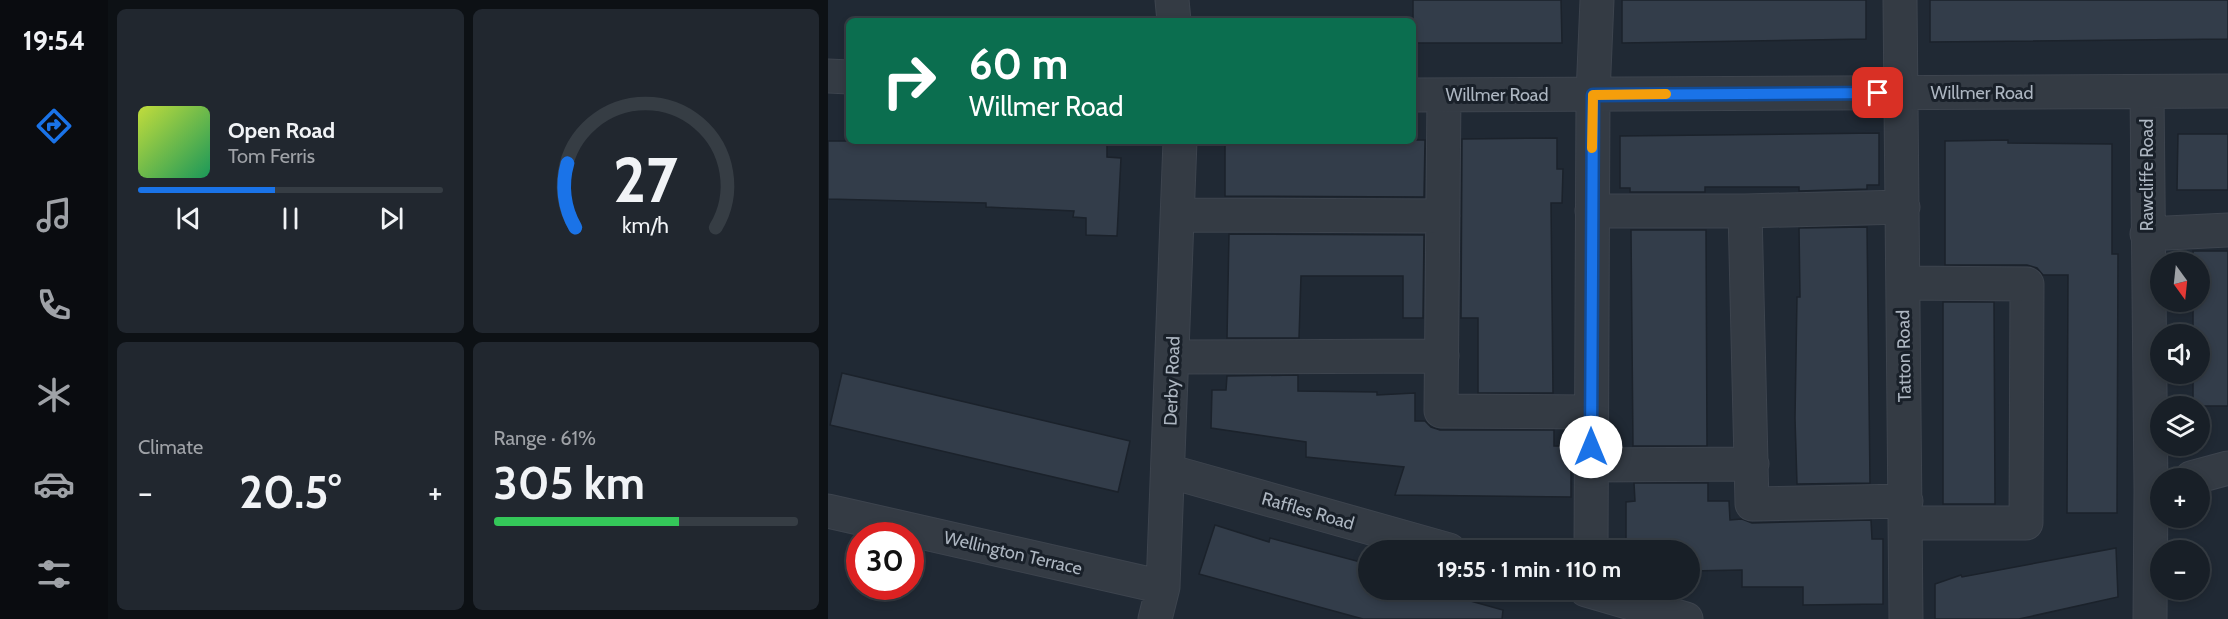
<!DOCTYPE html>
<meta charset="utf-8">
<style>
body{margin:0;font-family:Cabin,sans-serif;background:#21272f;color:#f1f3f6;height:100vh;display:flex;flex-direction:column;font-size:22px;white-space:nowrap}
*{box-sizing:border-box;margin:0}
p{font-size:20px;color:#9fa2a7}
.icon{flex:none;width:33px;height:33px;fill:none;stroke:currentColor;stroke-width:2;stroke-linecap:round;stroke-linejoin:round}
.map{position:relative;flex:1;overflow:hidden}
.panel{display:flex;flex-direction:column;gap:9px;padding:9px;background:#0d1115;width:720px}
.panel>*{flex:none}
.hud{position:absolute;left:18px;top:18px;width:570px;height:126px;border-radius:9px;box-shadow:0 3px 9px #0003,0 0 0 2px #363d44;background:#0b6e4f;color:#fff;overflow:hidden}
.needle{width:39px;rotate:165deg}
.tools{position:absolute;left:1322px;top:252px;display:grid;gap:12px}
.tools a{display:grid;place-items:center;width:60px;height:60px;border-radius:50%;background:#181f27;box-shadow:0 3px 9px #0003,0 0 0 2px #363d44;font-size:30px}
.speed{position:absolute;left:18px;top:522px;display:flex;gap:12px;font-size:30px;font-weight:700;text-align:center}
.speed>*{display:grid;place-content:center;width:78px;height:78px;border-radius:50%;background:#181f27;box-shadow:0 3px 9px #0003,0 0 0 2px #363d44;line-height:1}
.speed .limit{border:9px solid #d22;background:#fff;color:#111}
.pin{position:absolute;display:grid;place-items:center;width:51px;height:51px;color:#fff;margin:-26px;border-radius:12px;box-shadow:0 3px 9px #0006}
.me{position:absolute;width:66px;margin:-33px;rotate:0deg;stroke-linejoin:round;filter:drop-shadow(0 0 4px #0008)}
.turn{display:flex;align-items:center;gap:21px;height:126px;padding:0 24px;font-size:27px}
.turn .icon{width:78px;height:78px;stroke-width:2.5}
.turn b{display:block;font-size:42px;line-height:51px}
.big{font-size:45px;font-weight:700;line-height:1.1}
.panel .widget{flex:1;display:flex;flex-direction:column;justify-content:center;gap:9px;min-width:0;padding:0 21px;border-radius:9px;background:#21272f}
.panel .dial{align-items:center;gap:0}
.dial svg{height:156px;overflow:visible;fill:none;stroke:#363d44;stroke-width:7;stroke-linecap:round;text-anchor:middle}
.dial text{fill:#f1f3f6;stroke:none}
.song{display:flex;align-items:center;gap:18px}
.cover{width:72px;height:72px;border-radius:9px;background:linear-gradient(135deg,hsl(70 70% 55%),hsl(150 70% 35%))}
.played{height:6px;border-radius:3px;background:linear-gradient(90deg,#1a73e8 45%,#363d44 45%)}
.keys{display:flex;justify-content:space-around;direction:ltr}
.heat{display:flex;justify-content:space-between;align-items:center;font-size:33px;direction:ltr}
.charge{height:9px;border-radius:4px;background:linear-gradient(90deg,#34c759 61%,#363d44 0)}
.panel .tiles{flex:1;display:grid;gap:9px;grid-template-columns:repeat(2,1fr)}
.trip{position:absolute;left:530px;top:540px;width:342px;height:60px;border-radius:30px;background:#181f27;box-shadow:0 3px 9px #0003,0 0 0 2px #363d44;font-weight:700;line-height:60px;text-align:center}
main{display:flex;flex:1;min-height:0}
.tab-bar{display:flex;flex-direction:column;width:108px;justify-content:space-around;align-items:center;background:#0a0c10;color:#9fa2a7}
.tab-bar .icon{width:42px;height:42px}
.tab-bar .on{color:#1a73e8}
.tab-bar b{font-size:27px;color:#f1f3f6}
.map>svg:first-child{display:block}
.building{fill:#333d4a;stroke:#1b222b;stroke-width:1.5}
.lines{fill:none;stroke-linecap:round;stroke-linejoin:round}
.minor-casing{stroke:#3d444e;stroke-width:35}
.minor{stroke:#343b44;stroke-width:33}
.route-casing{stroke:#114b97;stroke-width:15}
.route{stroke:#1a73e8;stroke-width:10}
.slow{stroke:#f59e0b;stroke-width:10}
.labels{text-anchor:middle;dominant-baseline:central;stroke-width:6;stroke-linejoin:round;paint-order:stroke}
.street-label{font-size:18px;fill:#adb6c1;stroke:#192029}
</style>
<main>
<nav class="tab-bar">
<b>19:54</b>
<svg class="icon on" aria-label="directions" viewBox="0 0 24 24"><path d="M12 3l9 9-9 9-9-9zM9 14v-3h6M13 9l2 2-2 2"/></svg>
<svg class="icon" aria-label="music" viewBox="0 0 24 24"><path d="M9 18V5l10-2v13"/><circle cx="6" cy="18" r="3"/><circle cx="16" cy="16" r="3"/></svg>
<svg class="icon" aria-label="phone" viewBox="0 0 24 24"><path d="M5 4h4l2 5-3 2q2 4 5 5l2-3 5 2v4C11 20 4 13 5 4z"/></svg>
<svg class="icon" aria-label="climate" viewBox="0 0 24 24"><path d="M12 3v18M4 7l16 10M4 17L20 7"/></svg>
<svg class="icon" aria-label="car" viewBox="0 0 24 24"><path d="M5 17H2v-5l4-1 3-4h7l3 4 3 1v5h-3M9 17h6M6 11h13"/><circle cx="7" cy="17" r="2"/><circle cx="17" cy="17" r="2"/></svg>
<svg class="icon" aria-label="filters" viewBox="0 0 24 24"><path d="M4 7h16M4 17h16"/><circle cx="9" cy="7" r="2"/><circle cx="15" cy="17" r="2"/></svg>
</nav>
<section class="panel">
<div class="tiles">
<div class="widget">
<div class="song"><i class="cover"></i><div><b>Open Road</b><p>Tom Ferris</p></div></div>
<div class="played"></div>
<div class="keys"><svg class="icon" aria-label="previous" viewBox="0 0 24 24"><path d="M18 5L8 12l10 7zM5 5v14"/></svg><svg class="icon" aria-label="pause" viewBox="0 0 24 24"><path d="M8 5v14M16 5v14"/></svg><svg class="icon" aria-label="next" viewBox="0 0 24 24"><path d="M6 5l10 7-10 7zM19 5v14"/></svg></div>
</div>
<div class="widget dial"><svg viewBox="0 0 100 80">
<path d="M14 69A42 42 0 1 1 86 69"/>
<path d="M14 69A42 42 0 0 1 10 36" stroke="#1a73e8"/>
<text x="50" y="56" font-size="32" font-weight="700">27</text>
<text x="50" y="72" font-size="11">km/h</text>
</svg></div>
<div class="widget"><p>Climate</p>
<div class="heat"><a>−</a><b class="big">20.5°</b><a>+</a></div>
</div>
<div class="widget"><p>Range · 61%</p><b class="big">305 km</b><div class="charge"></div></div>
</div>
</section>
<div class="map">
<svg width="1400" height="619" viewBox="0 0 1400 619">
<rect width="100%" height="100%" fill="#202934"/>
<!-- building -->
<path class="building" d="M585 0H733L734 43H585Z
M794 0H1038V39L794 43Z
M1102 0H1400V39L1102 42Z
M1051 133V185H1039V189L971 191V187H877V192H802V188H792V136Z
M1350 134H1400V190H1349Z
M729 138V169H735L734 203H723L725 393H650V318H633L634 139Z
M585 140H597L596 197 397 196V141Z
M1180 140V143L1284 144V254H1290L1289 513H1239L1240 275H1215L1209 268 1199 265H1117V141Z
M0 141H231L279 144V157L293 158 289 236 258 235V218L245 217 246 211 158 207V203L0 199Z
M1039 227 1042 483 969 484 967 418 969 297H972L971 228Z
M803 230H878L879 446H805Z
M401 234 596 235 595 318H575V276H473L471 338H399Z
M1365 251H1400V406H1365V374H1371V334H1365V302H1371V262H1365Z
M1115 302H1166L1167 504H1115Z
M14 373 302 441 290 492 2 425Z
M470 375V391L549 392V395L587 393V421H597L603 427 612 430H726V446H743V497L567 495 576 467 478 457V442L383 428 384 390H398L399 376Z
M806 483H880V501H901L902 520 914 519 924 523 1043 520 1044 539H1055V604L975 605V587H914V570L861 571V550H798V502L807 501Z
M387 525 441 542 442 538 540 564V590H603L675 610 674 619H535L371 574Z
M1288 548 1290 597 1191 619H1107V584L1133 575 1134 577Z"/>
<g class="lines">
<defs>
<path id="minor" d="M344 0 346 21
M1072 0 1078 619
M0 76 21 77
M1319 92 1323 490 1322 619
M585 95 1400 91
M616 95 613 411 763 412
M1075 207 917 211 924 504 1078 501
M764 211H917
M350 215 615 216
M1319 234 1400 230
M1075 283 1199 284 1198 523H1078
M345 357 614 356
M763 465 924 464
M340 471 621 550
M1363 478 1400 468
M0 511 335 587
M763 550 765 95 769 0
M758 590 858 619
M327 619 335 587 352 141"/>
</defs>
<!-- minor casing -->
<use href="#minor" class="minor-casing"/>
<!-- minor -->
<use href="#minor" class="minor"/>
</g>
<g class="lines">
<defs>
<path id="route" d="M763 447 765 95 1050 93"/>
</defs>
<!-- route casing -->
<use href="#route" class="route-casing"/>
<!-- route -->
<use href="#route" class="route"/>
<!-- slow -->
<path class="slow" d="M764 148 765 95 838 94"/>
</g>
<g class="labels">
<!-- street labels -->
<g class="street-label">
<text x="1154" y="93">Willmer Road</text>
<text x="669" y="95">Willmer Road</text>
<text transform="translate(1319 175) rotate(-90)">Rawcliffe Road</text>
<text transform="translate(1076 356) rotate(-91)">Tatton Road</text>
<text transform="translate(344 381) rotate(-88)">Derby Road</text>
<text transform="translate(480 511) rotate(16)">Raffles Road</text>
<text transform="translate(185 553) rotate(13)">Wellington Terrace</text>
</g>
</g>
</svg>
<div class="tools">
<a><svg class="needle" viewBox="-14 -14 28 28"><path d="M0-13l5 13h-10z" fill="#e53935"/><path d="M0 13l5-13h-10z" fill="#9fa2a7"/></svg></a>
<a><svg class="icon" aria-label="sound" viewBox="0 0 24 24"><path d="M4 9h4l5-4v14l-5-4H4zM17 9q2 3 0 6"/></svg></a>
<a><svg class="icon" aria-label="layers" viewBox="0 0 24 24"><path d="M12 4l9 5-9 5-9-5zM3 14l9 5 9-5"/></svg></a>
<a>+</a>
<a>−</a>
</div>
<div class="speed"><div class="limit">30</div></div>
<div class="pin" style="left:1050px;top:93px;background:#d93025"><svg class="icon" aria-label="arrive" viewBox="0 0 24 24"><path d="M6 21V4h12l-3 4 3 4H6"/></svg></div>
<svg class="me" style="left:763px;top:447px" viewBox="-20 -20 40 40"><circle r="19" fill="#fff"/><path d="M0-13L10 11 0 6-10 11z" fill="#1a73e8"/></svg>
<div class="trip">19:55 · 1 min · 110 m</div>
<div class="hud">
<div class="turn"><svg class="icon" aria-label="right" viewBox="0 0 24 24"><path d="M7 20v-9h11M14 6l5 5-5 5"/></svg><div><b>60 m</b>Willmer Road</div></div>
</div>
</div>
</main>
